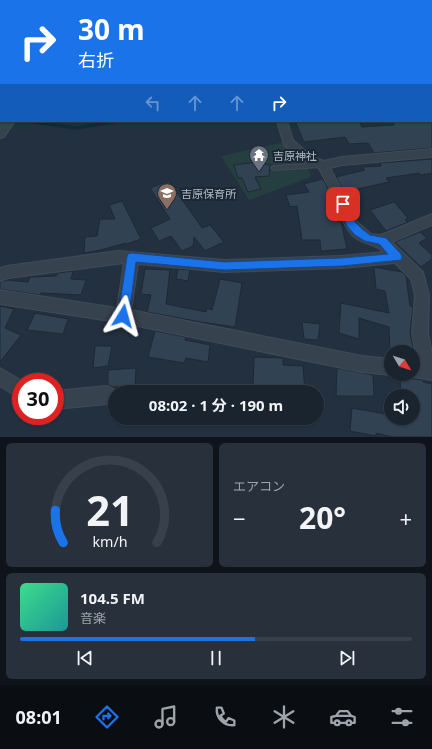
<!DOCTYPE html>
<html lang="ja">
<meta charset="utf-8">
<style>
body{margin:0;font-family:"Noto Sans","Noto Sans JP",sans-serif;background:#27303b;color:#f1f3f6;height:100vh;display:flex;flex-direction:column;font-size:15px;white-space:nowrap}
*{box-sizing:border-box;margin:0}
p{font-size:13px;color:#9fa4aa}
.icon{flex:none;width:22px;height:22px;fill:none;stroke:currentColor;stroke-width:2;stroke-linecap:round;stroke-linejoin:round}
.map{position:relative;height:437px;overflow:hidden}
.panel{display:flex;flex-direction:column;gap:6px;padding:6px;background:#0e141a;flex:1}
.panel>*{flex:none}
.banner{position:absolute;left:0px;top:0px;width:432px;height:122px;box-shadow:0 1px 3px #0004,0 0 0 1px #38414b;background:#1a73e8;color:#fff;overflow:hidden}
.needle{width:26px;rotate:129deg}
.fabs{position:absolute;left:384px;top:345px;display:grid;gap:8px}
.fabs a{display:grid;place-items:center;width:36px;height:36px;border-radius:50%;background:#1a242f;box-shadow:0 1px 3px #0004,0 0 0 1px #38414b;font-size:20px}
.speed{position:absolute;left:12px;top:373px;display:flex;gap:8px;font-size:20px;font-weight:700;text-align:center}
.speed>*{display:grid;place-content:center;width:52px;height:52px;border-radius:50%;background:#1a242f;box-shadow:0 1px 3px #0004,0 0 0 1px #38414b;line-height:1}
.speed .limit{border:6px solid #d22;background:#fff;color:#111}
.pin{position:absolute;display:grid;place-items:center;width:34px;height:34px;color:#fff;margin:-17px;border-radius:8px;box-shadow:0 2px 6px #0006}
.me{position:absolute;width:44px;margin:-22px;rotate:8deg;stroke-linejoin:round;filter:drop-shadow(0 0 3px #0008)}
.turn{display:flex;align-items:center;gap:14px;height:84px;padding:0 12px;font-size:18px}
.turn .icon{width:52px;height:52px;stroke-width:2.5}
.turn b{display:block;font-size:28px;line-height:34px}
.lanes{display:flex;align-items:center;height:38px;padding:0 12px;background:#0003;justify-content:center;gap:20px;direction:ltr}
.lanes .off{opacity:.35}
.big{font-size:30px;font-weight:700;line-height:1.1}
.panel .widget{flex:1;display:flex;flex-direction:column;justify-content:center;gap:6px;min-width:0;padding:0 14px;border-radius:6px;background:#27303b}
.panel .dial{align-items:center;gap:0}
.dial svg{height:104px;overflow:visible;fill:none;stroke:#38414b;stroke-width:7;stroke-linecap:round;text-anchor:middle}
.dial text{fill:#f1f3f6;stroke:none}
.song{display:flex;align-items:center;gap:12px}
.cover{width:48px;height:48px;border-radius:6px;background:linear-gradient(135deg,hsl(150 70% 55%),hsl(180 70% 35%))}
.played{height:4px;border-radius:2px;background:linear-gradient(90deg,#1a73e8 60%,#38414b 60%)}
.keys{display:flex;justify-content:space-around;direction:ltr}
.heat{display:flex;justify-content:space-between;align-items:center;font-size:22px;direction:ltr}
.panel .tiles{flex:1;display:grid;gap:6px;grid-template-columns:1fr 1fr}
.widget:last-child{grid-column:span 2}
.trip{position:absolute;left:108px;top:385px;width:216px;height:40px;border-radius:20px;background:#1a242f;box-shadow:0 1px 3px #0004,0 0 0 1px #38414b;font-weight:700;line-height:40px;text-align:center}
.tabs{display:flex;height:64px;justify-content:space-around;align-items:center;background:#0a0e13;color:#9fa4aa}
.tabs .icon{width:28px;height:28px}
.tabs .current{color:#1a73e8}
.tabs b{font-size:18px;color:#f1f3f6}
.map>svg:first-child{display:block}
.green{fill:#253e40}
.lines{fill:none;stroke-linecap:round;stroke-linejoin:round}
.stream{stroke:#15283e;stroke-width:3.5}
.building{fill:#314253;stroke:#1e2936}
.lane-casing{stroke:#404b58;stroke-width:2}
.street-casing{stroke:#404b58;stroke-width:2}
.secondary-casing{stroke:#404b58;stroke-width:2}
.lane{fill:#37424f;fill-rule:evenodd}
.street{fill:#37424f;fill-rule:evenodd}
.secondary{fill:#455162;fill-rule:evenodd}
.route{fill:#1a73e8;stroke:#114b97}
.labels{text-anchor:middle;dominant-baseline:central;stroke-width:4;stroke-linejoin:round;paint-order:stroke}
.poi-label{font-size:11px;fill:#b3bdca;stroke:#1c2734;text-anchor:start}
</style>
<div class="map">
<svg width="432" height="437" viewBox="0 0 432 437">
<rect width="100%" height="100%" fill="#23303f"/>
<!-- green -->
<path class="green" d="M280 143H285L306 161 311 177 249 200 221 156Z"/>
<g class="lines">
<!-- stream -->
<path class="stream" d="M27 121 76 128 119 121"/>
</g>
<!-- building -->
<path class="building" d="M295 121H333L334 122 359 121 362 127 394 125 393 121H432V148L374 153 368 143 349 144 345 137 304 142Z
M432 159V173L421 175 419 173 386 178 389 182 344 192 336 177 365 170 362 167 381 166 380 163Z
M265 161 266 165 270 164 269 176 255 177 261 189 248 192 242 178H238L234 165Z
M322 179H323L331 194 329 195 338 221H341L347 249 321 251 320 240H302L297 206 290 207 286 195 309 192 304 184Z
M169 181 202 228 210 225 224 242 205 251 194 237 193 246 182 251 171 236 159 241 151 228 170 219 150 188Z
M122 201 141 239 127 244 126 243 101 250 84 253 85 237 97 236 100 219H115L109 205Z
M394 202 408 218 405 220 408 222 386 231 370 210Z
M420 232 427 238 419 243 432 255V259L421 267 395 242Z
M374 267 402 272 406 276 410 306 413 307 410 333 414 352H390L389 327 359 318V339L339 333 341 303 389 313 385 291 376 289Z
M145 269 170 270 166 304 206 312 207 308 212 310 220 279 242 283 235 327 201 322 147 312 151 295 141 294Z
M178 269 190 270 188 281 176 279Z
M73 271 71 279 86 280 81 295 41 293 40 295 0 289V282L7 280 28 282 30 277 56 276 58 273Z
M0 306 14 309 5 328 21 335 0 362Z
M35 313 68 319 63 334 27 330Z
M302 322 320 324 318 340 304 339Z
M155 331 186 337 185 340 210 345 208 362 186 358 184 363 148 357Z
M95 346H112L108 366 93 368Z
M254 357 283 358V365L303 366 305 392H253Z
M136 368 135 385 113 387 108 385V370Z
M337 368 373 375 374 396H336Z
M400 377 423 380V382L432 384V437H392L376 433V436L350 431 352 408 391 415V418H413V396H401Z"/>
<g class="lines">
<defs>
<path id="lane" d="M321 163 324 165 321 167 274 170 271 168 274 166Z"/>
<path id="street" d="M431 45H432V51H431Z
M4 121H15L4 137 0 138V126Z
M277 121H287L293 140 311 156 324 161 342 157 432 149V157L342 165 330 168 349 204 355 220 371 234 381 235 432 214V225L392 242 423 272 429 295 428 333 432 354V380L413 377 407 374H413V361H417L412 333 415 295 411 279 395 263 342 268 224 272 138 264 131 310 362 356 391 359V374H394L391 375 362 372 123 323 0 304V290L117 308 124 263 8 278 0 281V268L7 266 118 251 224 260 342 256 384 252C375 243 362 245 352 235 344 226 341 216 337 204 332 192 325 180 319 168L303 162 284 145Z
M0 368 24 382H21V399L0 386Z
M107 386 113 389 115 394 113 401 107 404 55 409V391Z"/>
<path id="secondary" d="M319 0H331V1H319Z
M0 16H1V22H0Z
M431 101H432V111L431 110Z"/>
</defs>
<!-- lane casing -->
<use href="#lane" class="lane-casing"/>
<!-- street casing -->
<use href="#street" class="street-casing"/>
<!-- secondary casing -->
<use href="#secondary" class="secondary-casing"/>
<!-- lane -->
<use href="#lane" class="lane"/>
<!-- street -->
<use href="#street" class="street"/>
<!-- secondary -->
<use href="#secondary" class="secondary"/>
</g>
<!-- route -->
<path class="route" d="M343 200 346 201 354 221 362 229 370 235 386 238 401 254 402 257 401 260 342 266 224 270 136 262 129 316 127 320 123 321 120 320 118 316 127 257 128 254 132 253 224 262 342 258 388 254 379 244 365 241 355 235 347 226 338 204Z"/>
<!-- icons -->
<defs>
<symbol id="temple-pin" viewBox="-11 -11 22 30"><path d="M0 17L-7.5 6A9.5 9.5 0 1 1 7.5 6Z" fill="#6b7280" stroke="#1c2734"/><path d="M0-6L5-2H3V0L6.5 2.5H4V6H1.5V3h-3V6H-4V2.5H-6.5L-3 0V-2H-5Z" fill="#fff"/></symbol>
<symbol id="school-pin" viewBox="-11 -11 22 30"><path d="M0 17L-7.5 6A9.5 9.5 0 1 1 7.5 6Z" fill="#8d6e63" stroke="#1c2734"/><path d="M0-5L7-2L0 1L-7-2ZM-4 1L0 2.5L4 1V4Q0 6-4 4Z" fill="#fff"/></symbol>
</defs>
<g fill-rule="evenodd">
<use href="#temple-pin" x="248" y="144" width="22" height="30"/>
<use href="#school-pin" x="156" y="182" width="22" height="30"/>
</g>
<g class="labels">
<!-- poi labels -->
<g class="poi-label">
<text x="273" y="155">吉原神社</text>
<text x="181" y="193">吉原保育所</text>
</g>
</g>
</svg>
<div class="fabs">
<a><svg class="needle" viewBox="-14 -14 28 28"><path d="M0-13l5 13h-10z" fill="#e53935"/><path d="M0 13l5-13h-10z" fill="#9fa4aa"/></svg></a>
<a><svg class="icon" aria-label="sound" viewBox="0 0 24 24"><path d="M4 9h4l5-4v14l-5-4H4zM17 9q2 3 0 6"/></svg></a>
</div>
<div class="speed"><div class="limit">30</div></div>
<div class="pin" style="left:343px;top:204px;background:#d93025"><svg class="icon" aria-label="arrive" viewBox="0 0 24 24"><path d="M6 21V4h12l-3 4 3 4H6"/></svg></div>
<svg class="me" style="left:123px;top:316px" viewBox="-20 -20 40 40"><path d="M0-17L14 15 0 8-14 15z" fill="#1a73e8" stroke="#fff" stroke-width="4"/></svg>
<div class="trip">08:02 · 1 分 · 190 m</div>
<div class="banner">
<div class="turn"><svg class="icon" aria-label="right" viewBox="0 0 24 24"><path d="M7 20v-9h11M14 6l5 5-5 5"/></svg><div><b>30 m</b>右折</div></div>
<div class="lanes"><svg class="icon off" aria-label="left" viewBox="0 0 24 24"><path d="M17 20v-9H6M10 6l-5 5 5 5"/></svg><svg class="icon off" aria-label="ahead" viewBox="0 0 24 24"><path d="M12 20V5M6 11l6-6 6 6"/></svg><svg class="icon off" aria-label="ahead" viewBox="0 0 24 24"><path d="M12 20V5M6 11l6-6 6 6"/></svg><svg class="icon" aria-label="right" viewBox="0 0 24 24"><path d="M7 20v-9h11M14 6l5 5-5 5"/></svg></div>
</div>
</div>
<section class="panel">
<div class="tiles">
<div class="widget dial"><svg viewBox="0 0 100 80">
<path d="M14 69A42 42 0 1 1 86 69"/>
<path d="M14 69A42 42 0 0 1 8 44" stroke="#1a73e8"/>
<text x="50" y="56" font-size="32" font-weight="700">21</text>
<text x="50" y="72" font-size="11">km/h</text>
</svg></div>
<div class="widget"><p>エアコン</p>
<div class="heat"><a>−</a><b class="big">20°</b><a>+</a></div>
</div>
<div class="widget">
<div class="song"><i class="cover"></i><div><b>104.5 FM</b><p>音楽</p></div></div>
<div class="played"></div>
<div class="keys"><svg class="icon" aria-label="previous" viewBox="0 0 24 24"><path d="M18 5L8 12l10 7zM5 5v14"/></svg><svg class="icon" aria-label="pause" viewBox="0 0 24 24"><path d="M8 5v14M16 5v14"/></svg><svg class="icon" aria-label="next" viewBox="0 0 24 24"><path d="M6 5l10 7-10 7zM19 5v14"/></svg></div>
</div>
</div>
</section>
<nav class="tabs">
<b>08:01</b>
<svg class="icon current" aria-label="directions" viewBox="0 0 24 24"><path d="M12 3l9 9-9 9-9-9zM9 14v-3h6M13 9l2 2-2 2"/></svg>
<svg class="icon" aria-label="music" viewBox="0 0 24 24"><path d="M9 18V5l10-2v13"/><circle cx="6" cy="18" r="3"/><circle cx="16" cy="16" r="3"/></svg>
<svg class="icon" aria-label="phone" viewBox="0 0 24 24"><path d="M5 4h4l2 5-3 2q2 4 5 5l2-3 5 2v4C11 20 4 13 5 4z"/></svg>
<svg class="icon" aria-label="climate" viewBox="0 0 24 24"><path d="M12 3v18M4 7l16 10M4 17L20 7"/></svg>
<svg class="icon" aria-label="car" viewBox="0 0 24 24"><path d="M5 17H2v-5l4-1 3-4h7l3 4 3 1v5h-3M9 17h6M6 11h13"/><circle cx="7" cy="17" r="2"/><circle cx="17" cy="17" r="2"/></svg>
<svg class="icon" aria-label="filters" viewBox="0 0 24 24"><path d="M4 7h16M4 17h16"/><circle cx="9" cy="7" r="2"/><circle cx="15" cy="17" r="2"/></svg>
</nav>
